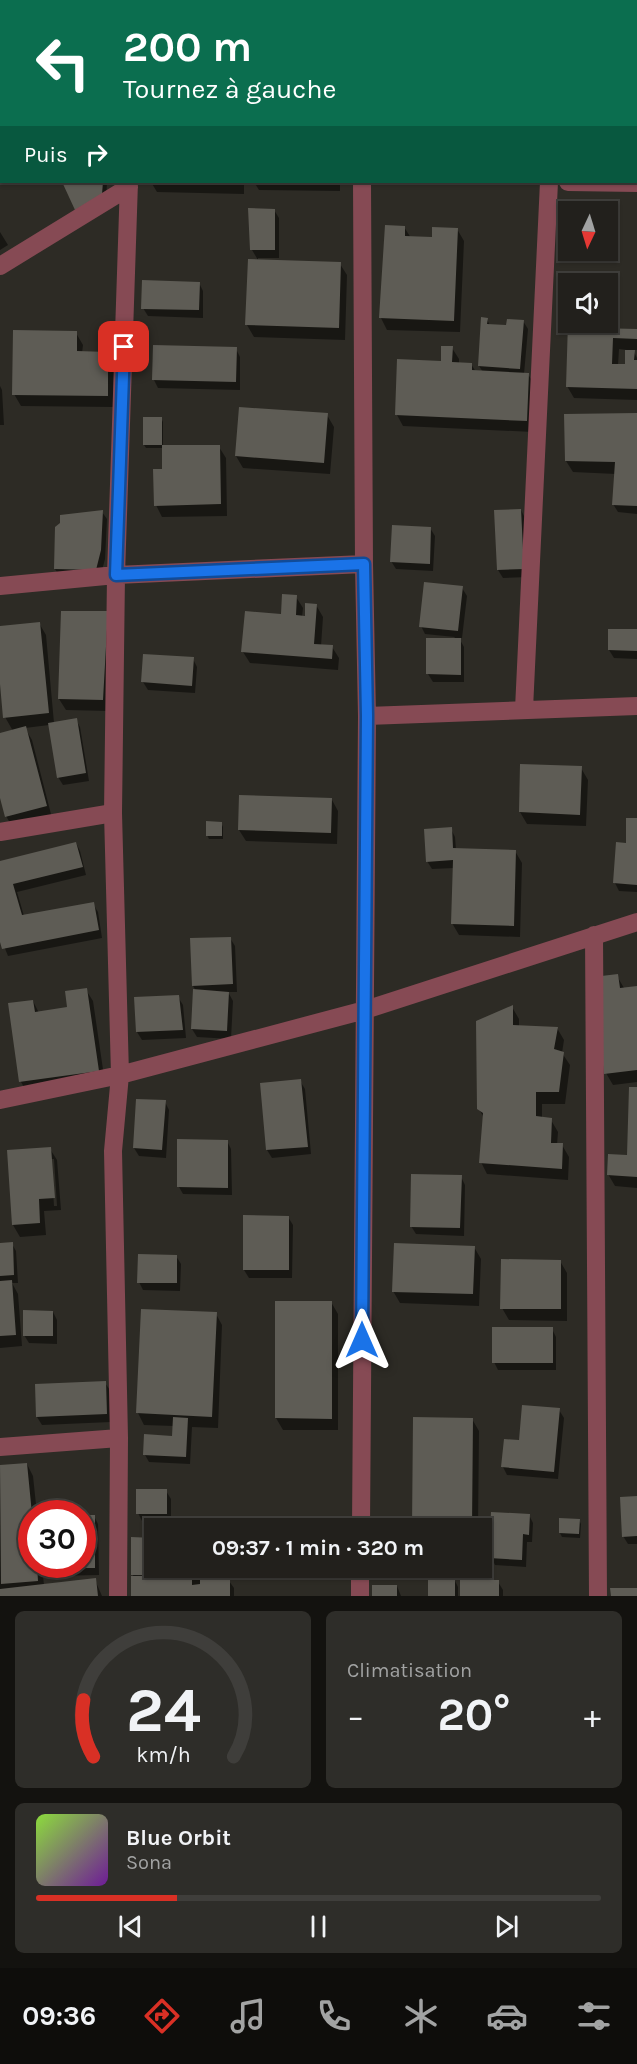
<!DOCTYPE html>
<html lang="fr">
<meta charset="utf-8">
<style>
body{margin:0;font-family:Karla,sans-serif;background:#2e2d29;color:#f1f3f6;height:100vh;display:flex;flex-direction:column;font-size:22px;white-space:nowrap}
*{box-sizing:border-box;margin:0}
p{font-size:20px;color:#a2a3a3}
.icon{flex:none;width:33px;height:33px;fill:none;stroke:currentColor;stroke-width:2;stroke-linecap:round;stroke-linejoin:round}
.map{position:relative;height:1596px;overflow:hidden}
.panel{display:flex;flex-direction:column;gap:15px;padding:15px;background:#13120f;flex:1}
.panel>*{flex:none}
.guide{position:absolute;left:0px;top:0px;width:638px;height:183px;box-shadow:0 2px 4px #0004,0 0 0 2px #3f3e3b;background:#0b6e4f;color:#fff;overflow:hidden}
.needle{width:39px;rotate:184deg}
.fabs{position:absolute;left:558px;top:201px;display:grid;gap:12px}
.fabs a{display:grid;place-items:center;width:60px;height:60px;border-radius:0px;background:#22201c;box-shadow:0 2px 4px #0004,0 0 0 2px #3f3e3b;font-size:30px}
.speed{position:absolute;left:18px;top:1500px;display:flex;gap:12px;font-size:30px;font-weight:700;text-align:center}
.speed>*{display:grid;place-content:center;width:78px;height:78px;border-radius:50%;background:#22201c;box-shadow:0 2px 4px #0004,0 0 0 2px #3f3e3b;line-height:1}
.speed .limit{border:9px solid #d22;background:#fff;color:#111}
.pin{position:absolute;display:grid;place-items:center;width:51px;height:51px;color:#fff;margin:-26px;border-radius:12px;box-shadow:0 3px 9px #0006}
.me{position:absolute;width:66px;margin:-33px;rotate:0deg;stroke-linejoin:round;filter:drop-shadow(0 0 4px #0008)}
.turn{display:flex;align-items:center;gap:21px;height:126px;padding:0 24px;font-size:27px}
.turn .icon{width:78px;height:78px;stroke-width:2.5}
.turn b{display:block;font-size:42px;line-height:51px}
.then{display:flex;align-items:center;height:57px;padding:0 24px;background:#0003;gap:12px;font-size:22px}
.big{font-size:45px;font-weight:700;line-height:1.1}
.panel .tile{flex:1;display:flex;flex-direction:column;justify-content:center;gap:9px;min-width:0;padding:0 21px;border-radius:9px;background:#2e2d29}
.panel .dial{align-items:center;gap:0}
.dial svg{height:156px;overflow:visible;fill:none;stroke:#3f3e3b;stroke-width:7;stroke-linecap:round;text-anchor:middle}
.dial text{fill:#f1f3f6;stroke:none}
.song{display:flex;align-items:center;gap:18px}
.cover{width:72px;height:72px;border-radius:9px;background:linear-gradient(135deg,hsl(90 70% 55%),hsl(280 70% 35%))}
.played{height:6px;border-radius:3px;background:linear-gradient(90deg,#d93025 25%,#3f3e3b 25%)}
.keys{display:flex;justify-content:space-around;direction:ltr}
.heat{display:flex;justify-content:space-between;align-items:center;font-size:33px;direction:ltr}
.panel .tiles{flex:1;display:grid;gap:15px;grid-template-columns:1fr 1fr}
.tile:last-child{grid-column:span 2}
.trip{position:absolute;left:144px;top:1518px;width:348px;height:60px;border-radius:0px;background:#22201c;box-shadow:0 2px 4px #0004,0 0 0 2px #3f3e3b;font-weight:700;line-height:60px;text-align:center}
.dock{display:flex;height:96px;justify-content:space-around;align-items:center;background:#0e0d0b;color:#a2a3a3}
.dock .icon{width:42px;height:42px}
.dock .current{color:#d93025}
.dock b{font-size:27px;color:#f1f3f6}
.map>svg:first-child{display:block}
.shadow{fill:#0007;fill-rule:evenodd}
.building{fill:#5e5c55}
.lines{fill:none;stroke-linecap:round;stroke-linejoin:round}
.minor{stroke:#864a54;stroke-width:18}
.route-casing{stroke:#114b97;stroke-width:15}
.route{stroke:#1a73e8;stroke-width:10}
</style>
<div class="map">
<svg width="637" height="1596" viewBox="0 0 637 1596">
<rect width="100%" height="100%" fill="#2d2b25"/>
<!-- shadow -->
<path class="shadow" d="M153 0H198L153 2Z
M242 0H343L242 2Z
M431 0H473L431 2Z
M479 0H521L479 2Z
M529 0H608L529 2Z
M618 0H637V162L636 2H618Z
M2 72V92L0 90Z
M71 182H107L106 202 65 185Z
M151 182H244V194L157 192Z
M254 182H340V191L259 190Z
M274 210 279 218V258H258V260L252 250Z
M404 227 411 238 433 239 457 229 464 241 460 332 387 330 381 318Z
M0 232 8 245 0 250Z
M340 264 347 275 345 340 254 337 247 325Z
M199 283 203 291V318L148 316 143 308Z
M487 319 490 326 508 327 523 321 528 329 524 374H528L535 386 533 432 403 426 397 415 442 363 452 348 459 359V364H471L476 372H483L479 366Z
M569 322H602L603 329 637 330V350H633L637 358V400L574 398 567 386ZM619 349 627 350 626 366 618 365Z
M76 333 83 345 82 353H107L114 365 113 407 21 406 14 394Z
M236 349 240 357V390L158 388 154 380Z
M0 386 2 390 4 425H0Z
M240 408 327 415 334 427 330 474 243 468 236 456Z
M637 415V514L618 512 613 504 616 474 573 472 566 461Z
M161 418 163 422V446L219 447 226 458 227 516 162 517 156 505 163 470 164 448H146L144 445Z
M521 510 525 518 528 577 503 578 498 570 496 511Z
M102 512 107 519 105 559 100 578 60 577 55 569Z
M430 528 435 536 433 571 396 569 391 561Z
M462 588 467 596 462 638H459L464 647V682H433L428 674 455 637 425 634 421 626Z
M296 597 303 608 302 617H306L316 605 323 617 321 646 332 647 339 658 338 670 250 663 243 652 282 616Z
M107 612 109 711 66 710 59 699Z
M39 623 46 635 54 723 76 720 80 727 89 781 63 785 58 777 49 725 25 728 32 740 52 818 13 828 6 816 0 792V735L13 731 5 717 0 669V627Z
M637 631V659L614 658 609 650Z
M193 659 197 667 195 693 148 690 143 682Z
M581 768 588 780 586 826 527 824 520 812Z
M332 800 338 811 337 844 246 841 239 830Z
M637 820V892L619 891 615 883Z
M221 823 223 827V839H209L207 835Z
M451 829 455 837 456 850 515 851 522 863 520 937 459 935 452 923 454 868 432 869 427 861Z
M76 843 80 851 86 875 17 892 24 916 93 904 98 912 102 938 8 956 0 936V863Z
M230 938 235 946 237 992H228L233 1001 231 1039 197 1037 192 1029 196 991 193 986Z
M617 976 624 988H637V1082L613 1085 606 1073Z
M86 990 93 1001 105 1083 28 1094 21 1082 10 1004 33 1001 39 1013 69 1008Z
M178 997 183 1005 186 1038 142 1040 137 1032 136 999Z
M512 1007 519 1019V1027L557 1028 564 1040 562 1053 570 1065 565 1104H542V1119L551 1120 558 1132 557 1145H562L569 1157 568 1180 487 1174 481 1162 484 1118 479 1109Z
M300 1081 305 1089 311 1154 272 1158 267 1150 262 1084Z
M637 1089V1188L615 1186 608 1174 628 1156Z
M165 1102 169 1110 166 1158 139 1156 134 1148Z
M227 1141 231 1149 232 1195 183 1194 179 1187Z
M50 1149 57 1160 61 1210 44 1211 46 1235 20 1237 13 1225ZM51 1159H54L57 1206H54Z
M461 1177 465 1185 464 1236 416 1234 411 1226Z
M288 1217 293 1225 292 1278H249L244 1270Z
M0 1244H12L16 1251 18 1283H12L18 1294 22 1346 0 1348Z
M474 1247 481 1259 479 1306 400 1303 393 1291Z
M176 1256 181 1264 180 1291 143 1290 139 1282Z
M560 1261 567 1273V1321L509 1320 502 1308Z
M331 1302 338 1314V1430H283L276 1418Z
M53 1312 57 1320V1344L29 1343 24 1335Z
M216 1314 222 1325 218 1428 192 1427 190 1464 149 1462 145 1455 173 1437 174 1426 144 1425 138 1413Z
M552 1329 556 1337V1370H498L494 1362Z
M105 1383 110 1390 111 1422 42 1425 37 1417Z
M559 1410 564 1418 558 1479 507 1475 503 1467 520 1442Z
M415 1419H472L479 1431 478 1528H414Z
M27 1464 33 1476 37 1514H32V1564H42L44 1586 95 1580 102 1596H0V1467Z
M166 1491 171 1499V1522L142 1521 138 1513Z
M637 1498V1544H628L623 1536Z
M529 1515 533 1523 532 1542H527L526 1567 495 1565 491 1557Z
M94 1516 98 1524 99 1575 51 1576 46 1568 82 1564Z
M561 1519 579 1520 581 1524 580 1538 562 1537 560 1533Z
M133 1539H154V1568H229V1581L234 1588V1596H132L134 1578 133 1575Z
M454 1579 458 1587V1596H429Z
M498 1582 503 1590V1596H461Z
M397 1586 401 1596H374Z"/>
<!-- building -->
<path class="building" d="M68 182H103L102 194 75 210 63 184Z
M248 208 275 209V250H250Z
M385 225 405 226V236L432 237V227L458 228 454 321 379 318Z
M248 259 341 262 339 328 245 325Z
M142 280 200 282 199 310 141 309Z
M481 317 488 318 487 324 506 325 507 319 524 320 520 369 478 366Z
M568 322H597V328L637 329V339L613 338 612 364H625V350H635L634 360H637V389L566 387Z
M13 330 77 331V351L108 352V396L12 395Z
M153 345 237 347 236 382 152 380Z
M441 346H453L452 362 472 363V370L529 373 527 421 395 415 397 359 441 361Z
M239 407 328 413 324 463 235 456Z
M637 413V506L612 505 615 462 565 461 564 414Z
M143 417H162V445H143Z
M162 445H220L221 504 154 506 153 469H162Z
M521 509 524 569 497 570 494 510Z
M103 510 101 550 96 570 54 569 55 527 60 523V515Z
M392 525 431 527 430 564 390 562Z
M424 582 463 586 458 631 419 627Z
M282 594 297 595 296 615 305 616V603L317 604 314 644 333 645 332 659 241 652 245 611 281 614Z
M61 611H108L103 700 58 699Z
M40 622 49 713 3 718 0 684V626Z
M608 629H637V651L608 650Z
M426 638H461V675L426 674Z
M143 654 194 657 192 686 141 682Z
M77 718 86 773 57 778 48 723Z
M26 726 47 806 5 817 0 798V733Z
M520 764 582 766 580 815 519 812Z
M239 795 332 798 331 833 238 830Z
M626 818H637V885L613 883 616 842 626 843Z
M206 821 222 822V836H206Z
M452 827 453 848 516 850 514 926 451 924 453 860 426 862 424 829Z
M76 842 83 867 13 884 22 915 94 902 99 930 2 949 0 942V861Z
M231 937 233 984 192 986 190 938Z
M618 974 620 988 637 986V1070L604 1074 593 977Z
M87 988 99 1071 19 1082 8 1003 33 1000 35 1012 67 1007 65 991Z
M193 989 229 992 227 1031 191 1029Z
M179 995 183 1030 136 1032 134 997Z
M513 1005V1025L558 1027 554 1049 564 1052 559 1092H536V1116L552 1118 551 1143H563L562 1169 479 1163 483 1113 477 1109 476 1021Z
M301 1079 308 1147 266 1150 260 1083Z
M629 1087H637V1177L607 1175 608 1154 627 1155Z
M136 1099 166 1100 162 1150 133 1148Z
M177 1139 228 1140V1188L177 1187Z
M51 1147 55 1198 39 1199 40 1223 12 1225 7 1150Z
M411 1174 462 1175 460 1228 410 1227Z
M243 1215 289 1216V1270H243Z
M13 1242 14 1275 0 1276V1243Z
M394 1243 475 1246 473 1294 392 1292Z
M138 1254 177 1255V1283H137Z
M501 1259 561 1260V1309H500Z
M12 1280 16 1335 0 1336V1281Z
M275 1301H332V1419L275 1418Z
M141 1309 217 1312 212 1417 136 1413Z
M23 1310 53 1311V1336H23Z
M492 1327H553V1363H492Z
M106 1381 107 1414 36 1417 35 1384Z
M522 1405 560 1408 554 1472 501 1467 504 1439 519 1440Z
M173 1417 188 1418 186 1457 143 1455 144 1434 172 1436Z
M413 1417 473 1418 472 1528H412Z
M27 1463 32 1514V1564H37L38 1581 1 1584 0 1465Z
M136 1489H167V1514H136Z
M637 1496V1536L622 1537 620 1497Z
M491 1512 530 1514 529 1535 523 1534 522 1560 489 1558Z
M82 1515H95V1568H45V1564H82Z
M559 1518 580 1519 579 1534 559 1533Z
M131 1537 154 1538V1568H223V1576L131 1575Z
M131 1576H145V1578L192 1579V1585L200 1584V1579H230V1596H131Z
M96 1578 98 1596H0V1589Z
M428 1578H455V1596H428Z
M460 1580H499V1596H460Z
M372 1585H397V1596H372Z
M610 1588H637V1596H611Z"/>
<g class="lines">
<!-- minor -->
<path class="minor" d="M121 0V2
M368 2V0
M568 182 637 183
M0 266 129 187
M0 586 116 575 364 564
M524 709 549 182
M367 716 637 706
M0 832 113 813
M594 935 598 1596
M0 1100 120 1075 365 1010 637 922
M0 1447 119 1438
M361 1528 367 716 364 564 362 182
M118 1596 119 1438 113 1151 120 1075 113 813 116 575 129 182
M360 1596V1568"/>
</g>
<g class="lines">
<defs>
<path id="route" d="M124 347 116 575 364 564 367 716 362 1340"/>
</defs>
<!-- route casing -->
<use href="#route" class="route-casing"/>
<!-- route -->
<use href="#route" class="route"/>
</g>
</svg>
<div class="fabs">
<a><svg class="needle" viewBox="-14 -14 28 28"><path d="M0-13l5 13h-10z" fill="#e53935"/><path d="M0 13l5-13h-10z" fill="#a2a3a3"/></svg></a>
<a><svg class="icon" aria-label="sound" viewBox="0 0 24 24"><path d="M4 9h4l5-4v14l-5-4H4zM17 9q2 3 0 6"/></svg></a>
</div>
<div class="speed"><div class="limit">30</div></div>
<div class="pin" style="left:124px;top:347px;background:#d93025"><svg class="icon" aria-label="arrive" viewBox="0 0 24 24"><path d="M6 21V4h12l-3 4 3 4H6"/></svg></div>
<svg class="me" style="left:362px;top:1340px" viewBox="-20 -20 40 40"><path d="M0-17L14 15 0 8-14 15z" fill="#1a73e8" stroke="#fff" stroke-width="4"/></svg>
<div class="trip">09:37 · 1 min · 320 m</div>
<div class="guide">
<div class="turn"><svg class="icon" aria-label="left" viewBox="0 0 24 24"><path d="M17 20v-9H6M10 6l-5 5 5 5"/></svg><div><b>200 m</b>Tournez à gauche</div></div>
<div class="then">Puis<svg class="icon" aria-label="right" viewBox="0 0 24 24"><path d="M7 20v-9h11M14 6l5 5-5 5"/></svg></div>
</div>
</div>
<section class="panel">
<div class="tiles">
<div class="tile dial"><svg viewBox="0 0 100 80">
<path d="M14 69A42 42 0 1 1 86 69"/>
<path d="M14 69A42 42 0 0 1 9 40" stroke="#d93025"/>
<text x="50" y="56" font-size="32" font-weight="700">24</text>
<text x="50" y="72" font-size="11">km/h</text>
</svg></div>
<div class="tile"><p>Climatisation</p>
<div class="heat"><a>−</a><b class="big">20°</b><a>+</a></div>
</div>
<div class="tile">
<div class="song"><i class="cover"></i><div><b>Blue Orbit</b><p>Sona</p></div></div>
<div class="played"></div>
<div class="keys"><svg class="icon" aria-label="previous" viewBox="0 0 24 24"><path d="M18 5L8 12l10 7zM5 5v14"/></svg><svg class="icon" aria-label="pause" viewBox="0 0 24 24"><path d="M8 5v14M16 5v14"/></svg><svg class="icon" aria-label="next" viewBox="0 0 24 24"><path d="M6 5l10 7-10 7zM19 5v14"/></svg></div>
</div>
</div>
</section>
<nav class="dock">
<b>09:36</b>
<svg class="icon current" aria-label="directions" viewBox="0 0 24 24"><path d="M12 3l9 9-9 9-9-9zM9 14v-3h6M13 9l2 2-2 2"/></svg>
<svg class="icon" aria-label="music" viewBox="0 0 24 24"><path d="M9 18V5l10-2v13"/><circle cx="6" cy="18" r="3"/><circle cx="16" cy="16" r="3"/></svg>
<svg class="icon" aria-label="phone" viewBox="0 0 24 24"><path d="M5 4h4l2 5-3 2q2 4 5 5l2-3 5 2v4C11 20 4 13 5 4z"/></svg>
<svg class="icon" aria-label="climate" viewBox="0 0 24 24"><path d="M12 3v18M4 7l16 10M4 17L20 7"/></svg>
<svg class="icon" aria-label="car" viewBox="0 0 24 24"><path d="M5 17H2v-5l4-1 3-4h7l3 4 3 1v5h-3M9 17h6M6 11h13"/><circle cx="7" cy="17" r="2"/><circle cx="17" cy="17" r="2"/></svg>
<svg class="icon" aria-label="filters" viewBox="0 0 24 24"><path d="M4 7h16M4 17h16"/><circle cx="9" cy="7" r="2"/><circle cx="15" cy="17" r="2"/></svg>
</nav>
